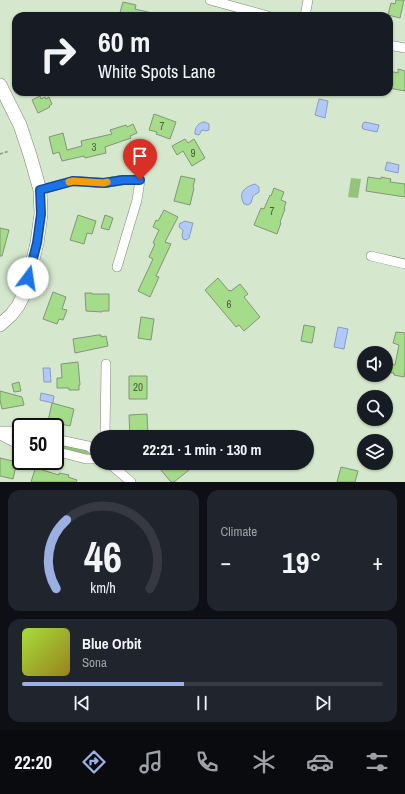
<!DOCTYPE html>
<meta charset="utf-8">
<style>
body{margin:0;font-family:"Archivo Narrow",sans-serif;background:#20242c;color:#f1f3f6;height:100vh;display:flex;flex-direction:column;font-size:15px;white-space:nowrap}
*{box-sizing:border-box;margin:0}
p{font-size:13px;color:#9ea1a6}
.icon{flex:none;width:22px;height:22px;fill:none;stroke:currentColor;stroke-width:2;stroke-linecap:round;stroke-linejoin:round}
.map{position:relative;height:482px;overflow:hidden}
.side{display:flex;flex-direction:column;gap:8px;padding:8px;background:#0d0f14;flex:1}
.side>*{flex:none}
.banner{position:absolute;left:12px;top:12px;width:381px;height:84px;border-radius:12px;box-shadow:0 1px 3px #0004;background:#171b24;color:#f1f3f6;overflow:hidden}
.controls{position:absolute;left:357px;top:346px;display:grid;gap:8px}
.controls a{display:grid;place-items:center;width:36px;height:36px;border-radius:50%;background:#171b24;box-shadow:0 1px 3px #0004;font-size:20px}
.speed{position:absolute;left:12px;top:418px;display:flex;gap:8px;font-size:20px;font-weight:700;text-align:center}
.speed>*{display:grid;place-content:center;width:52px;height:52px;border-radius:50%;background:#171b24;box-shadow:0 1px 3px #0004;line-height:1}
.speed .limit{border:2px solid #111;border-radius:6px;background:#fff;color:#111}
.pin{position:absolute;display:grid;place-items:center;width:34px;height:34px;color:#fff;margin:-41px -17px;border-radius:50% 50% 50% 0;rotate:-45deg;box-shadow:0 0 4px #0007}
.pin .icon{rotate:45deg}
.me{position:absolute;width:44px;margin:-22px;rotate:14deg;stroke-linejoin:round;filter:drop-shadow(0 0 3px #0008)}
.turn{display:flex;align-items:center;gap:14px;height:84px;padding:0 20px;font-size:18px}
.turn .icon{width:52px;height:52px;stroke-width:2.5}
.turn b{display:block;font-size:28px;line-height:34px}
.big{font-size:30px;font-weight:700;line-height:1.1}
.side .widget{flex:1;display:flex;flex-direction:column;justify-content:center;gap:6px;min-width:0;padding:0 14px;border-radius:12px;background:#20242c}
.side .dial{align-items:center;gap:0}
.dial svg{height:104px;overflow:visible;fill:none;stroke:#363941;stroke-width:7;stroke-linecap:round;text-anchor:middle}
.dial text{fill:#f1f3f6;stroke:none}
.song{display:flex;align-items:center;gap:12px}
.cover{width:48px;height:48px;border-radius:6px;background:linear-gradient(135deg,hsl(80 70% 55%),hsl(50 70% 35%))}
.played{height:4px;border-radius:2px;background:linear-gradient(90deg,#9cafe3 45%,#363941 45%)}
.keys{display:flex;justify-content:space-around;direction:ltr}
.heat{display:flex;justify-content:space-between;align-items:center;font-size:22px;direction:ltr}
.side .tiles{flex:1;display:grid;gap:8px;grid-template-columns:1fr 1fr}
.widget:last-child{grid-column:span 2}
.trip{position:absolute;left:90px;top:430px;width:224px;height:40px;border-radius:20px;background:#171b24;box-shadow:0 1px 3px #0004;font-weight:700;line-height:40px;text-align:center}
.dock{display:flex;height:64px;justify-content:space-around;align-items:center;background:#090b0e;color:#9ea1a6}
.dock .icon{width:28px;height:28px}
.dock .active{color:#9cafe3}
.dock b{font-size:18px;color:#f1f3f6}
.map>svg:first-child{display:block}
.green{fill:#94c47c}
.water{fill:#b1c8fa;stroke:#8b9dbc}
.building{fill:#a5dc89;stroke:#83947b}
.lines{fill:none;stroke-linecap:round;stroke-linejoin:round}
.street-casing{stroke:#798971;stroke-width:10}
.secondary-casing{stroke:#798971;stroke-width:14}
.path{stroke:#8a9784;stroke-width:1.5;stroke-dasharray:3 2;stroke-linecap:butt}
.street{stroke:#fff;stroke-width:9}
.secondary{stroke:#fff;stroke-width:13}
.route-casing{stroke:#114b97;stroke-width:10}
.route{stroke:#1a73e8;stroke-width:7}
.slow{stroke:#f59e0b;stroke-width:7}
.labels{text-anchor:middle;dominant-baseline:central;stroke-width:4;stroke-linejoin:round;paint-order:stroke}
.number-label{font-size:11px;fill:#4e6144}
</style>
<div class="map">
<svg width="405" height="482" viewBox="0 0 405 482">
<rect width="100%" height="100%" fill="#d5e7cd"/>
<!-- green -->
<path class="green" d="M351 178 361 179 358 198 348 197Z
M55 443 88 450 89 453 87 455 55 448Z"/>
<!-- water -->
<path class="water" d="M319 99 328 101 325 118 315 115Z
M203 122H205L209 124V130L206 131 202 130 199 135 195 134C195 128 197 124 203 122Z
M365 122 379 125 377 132 363 129 362 127 363 123Z
M387 162 399 165 398 173 385 170Z
M255 184 259 187V192L253 196 251 203 248 205 244 204C238 193 244 187 255 184Z
M184 221 193 223 189 238 186 240 183 239 182 236 183 230 179 227 180 223H182Z
M338 327 348 329 344 349 334 347Z
M43 368H50L51 382H44Z
M41 393 54 396 53 403 40 400Z"/>
<!-- building -->
<path class="building" d="M396 0H404L400 18 388 15 391 3 395 4Z
M123 2 136 5 135 9 152 13 151 16H119Z
M398 69 405 71V91L389 88V71L398 73Z
M40 96 41 99 45 97 46 99 49 97 52 104 49 106 50 107 38 113 32 100Z
M154 114 176 122 170 139 156 134 157 132 149 130Z
M133 124 137 133 130 136 131 138 105 147 106 153 85 158 84 156 62 161 59 152 53 154 49 137 63 133 67 150 82 146 81 141 112 134 110 130 126 125 127 127Z
M185 139 188 143 194 139 205 158 192 166 183 151 177 155 172 146Z
M181 176 195 179 193 187 194 188 190 205 174 201Z
M368 177 381 179V177L391 179 390 182 405 184V197L366 191Z
M274 188 284 192 281 200 286 202 284 209H285L280 222 281 223 277 234 254 225 261 208 264 209 270 195 271 196Z
M164 210 178 217 165 242 171 244 156 276 159 277 150 297 138 291 153 259 149 257 155 244 153 243 159 230 153 227 156 220 158 221Z
M78 215 96 221 92 234 87 233 84 244 70 240Z
M105 215 113 218 109 230 101 228Z
M0 228 9 230 2 256H0Z
M218 278 229 291 230 290 231 291 240 284 248 294 244 297 260 317 244 331 239 325 236 327 205 290Z
M53 292 66 297 62 309 67 310 63 320 59 319 57 324 43 319Z
M85 293H92V294H109V311H102V312L86 311Z
M141 317 154 319 151 340 138 338Z
M304 325 315 327 312 343 301 341Z
M396 332 405 333V371L404 377 394 375V373L386 372V363L395 365 399 345 393 343Z
M98 335H101V337L106 336 108 346 75 353 73 339Z
M78 362 80 385H79V390H69V388H57V378H62L61 364Z
M129 376H147V399H129Z
M19 382 21 391 14 392 12 384Z
M0 391 22 397 24 405 2 409 0 400Z
M52 403 74 409 70 426 48 421Z
M147 414 148 437H130L129 415Z
M0 458 17 462 13 479 0 476Z
M155 463H183L189 470 174 482H171Z
M36 466 43 468 42 470 59 475V473L69 475 68 477 77 480 76 482H31Z
M341 467 358 471 355 482H337Z"/>
<g class="lines">
<defs>
<path id="street" d="M210 0 268 16
M305 16 308 0
M389 45 405 48
M40 190 73 181 104 183 123 180H140L137 200 117 267
M371 256 405 264
M0 431H16L21 432
M0 435 14 442 21 443
M105 437 106 364
M55 439 88 446 97 453
M55 451 86 459H97
M109 463 131 482"/>
<path id="secondary" d="M0 85 20 125 30 155 40 190 41 214 37 243 25 292 18 306 11 315 0 325"/>
</defs>
<!-- street casing -->
<use href="#street" class="street-casing"/>
<!-- secondary casing -->
<use href="#secondary" class="secondary-casing"/>
<!-- path -->
<path class="path" d="M0 154 9 151"/>
<!-- street -->
<use href="#street" class="street"/>
<!-- secondary -->
<use href="#secondary" class="secondary"/>
</g>
<g class="lines">
<defs>
<path id="route" d="M28 278 37 243 41 214 40 190 73 181 104 183 123 180H140"/>
</defs>
<!-- route casing -->
<use href="#route" class="route-casing"/>
<!-- route -->
<use href="#route" class="route"/>
<!-- slow -->
<path class="slow" d="M69 182 73 181 104 183 107 182"/>
</g>
<g class="labels">
<!-- number labels -->
<g class="number-label">
<text x="162" y="126">7</text>
<text x="94" y="147">3</text>
<text x="193" y="153">9</text>
<text x="272" y="211">7</text>
<text x="229" y="304">6</text>
<text x="138" y="387">20</text>
</g>
</g>
</svg>
<div class="controls">
<a><svg class="icon" aria-label="sound" viewBox="0 0 24 24"><path d="M4 9h4l5-4v14l-5-4H4zM17 9q2 3 0 6"/></svg></a>
<a><svg class="icon" aria-label="search" viewBox="0 0 24 24"><circle cx="10" cy="10" r="6"/><path d="M15 15l6 6"/></svg></a>
<a><svg class="icon" aria-label="layers" viewBox="0 0 24 24"><path d="M12 4l9 5-9 5-9-5zM3 14l9 5 9-5"/></svg></a>
</div>
<div class="speed"><div class="limit">50</div></div>
<div class="pin" style="left:140px;top:180px;background:#d93025"><svg class="icon" aria-label="arrive" viewBox="0 0 24 24"><path d="M6 21V4h12l-3 4 3 4H6"/></svg></div>
<svg class="me" style="left:28px;top:278px" viewBox="-20 -20 40 40"><circle r="19" fill="#fff"/><path d="M0-13L10 11 0 6-10 11z" fill="#1a73e8"/></svg>
<div class="trip">22:21 · 1 min · 130 m</div>
<div class="banner">
<div class="turn"><svg class="icon" aria-label="right" viewBox="0 0 24 24"><path d="M7 20v-9h11M14 6l5 5-5 5"/></svg><div><b>60 m</b>White Spots Lane</div></div>
</div>
</div>
<section class="side">
<div class="tiles">
<div class="widget dial"><svg viewBox="0 0 100 80">
<path d="M14 69A42 42 0 1 1 86 69"/>
<path d="M14 69A42 42 0 0 1 22 16" stroke="#9cafe3"/>
<text x="50" y="56" font-size="32" font-weight="700">46</text>
<text x="50" y="72" font-size="11">km/h</text>
</svg></div>
<div class="widget"><p>Climate</p>
<div class="heat"><a>−</a><b class="big">19°</b><a>+</a></div>
</div>
<div class="widget">
<div class="song"><i class="cover"></i><div><b>Blue Orbit</b><p>Sona</p></div></div>
<div class="played"></div>
<div class="keys"><svg class="icon" aria-label="previous" viewBox="0 0 24 24"><path d="M18 5L8 12l10 7zM5 5v14"/></svg><svg class="icon" aria-label="pause" viewBox="0 0 24 24"><path d="M8 5v14M16 5v14"/></svg><svg class="icon" aria-label="next" viewBox="0 0 24 24"><path d="M6 5l10 7-10 7zM19 5v14"/></svg></div>
</div>
</div>
</section>
<nav class="dock">
<b>22:20</b>
<svg class="icon active" aria-label="directions" viewBox="0 0 24 24"><path d="M12 3l9 9-9 9-9-9zM9 14v-3h6M13 9l2 2-2 2"/></svg>
<svg class="icon" aria-label="music" viewBox="0 0 24 24"><path d="M9 18V5l10-2v13"/><circle cx="6" cy="18" r="3"/><circle cx="16" cy="16" r="3"/></svg>
<svg class="icon" aria-label="phone" viewBox="0 0 24 24"><path d="M5 4h4l2 5-3 2q2 4 5 5l2-3 5 2v4C11 20 4 13 5 4z"/></svg>
<svg class="icon" aria-label="climate" viewBox="0 0 24 24"><path d="M12 3v18M4 7l16 10M4 17L20 7"/></svg>
<svg class="icon" aria-label="car" viewBox="0 0 24 24"><path d="M5 17H2v-5l4-1 3-4h7l3 4 3 1v5h-3M9 17h6M6 11h13"/><circle cx="7" cy="17" r="2"/><circle cx="17" cy="17" r="2"/></svg>
<svg class="icon" aria-label="filters" viewBox="0 0 24 24"><path d="M4 7h16M4 17h16"/><circle cx="9" cy="7" r="2"/><circle cx="15" cy="17" r="2"/></svg>
</nav>
